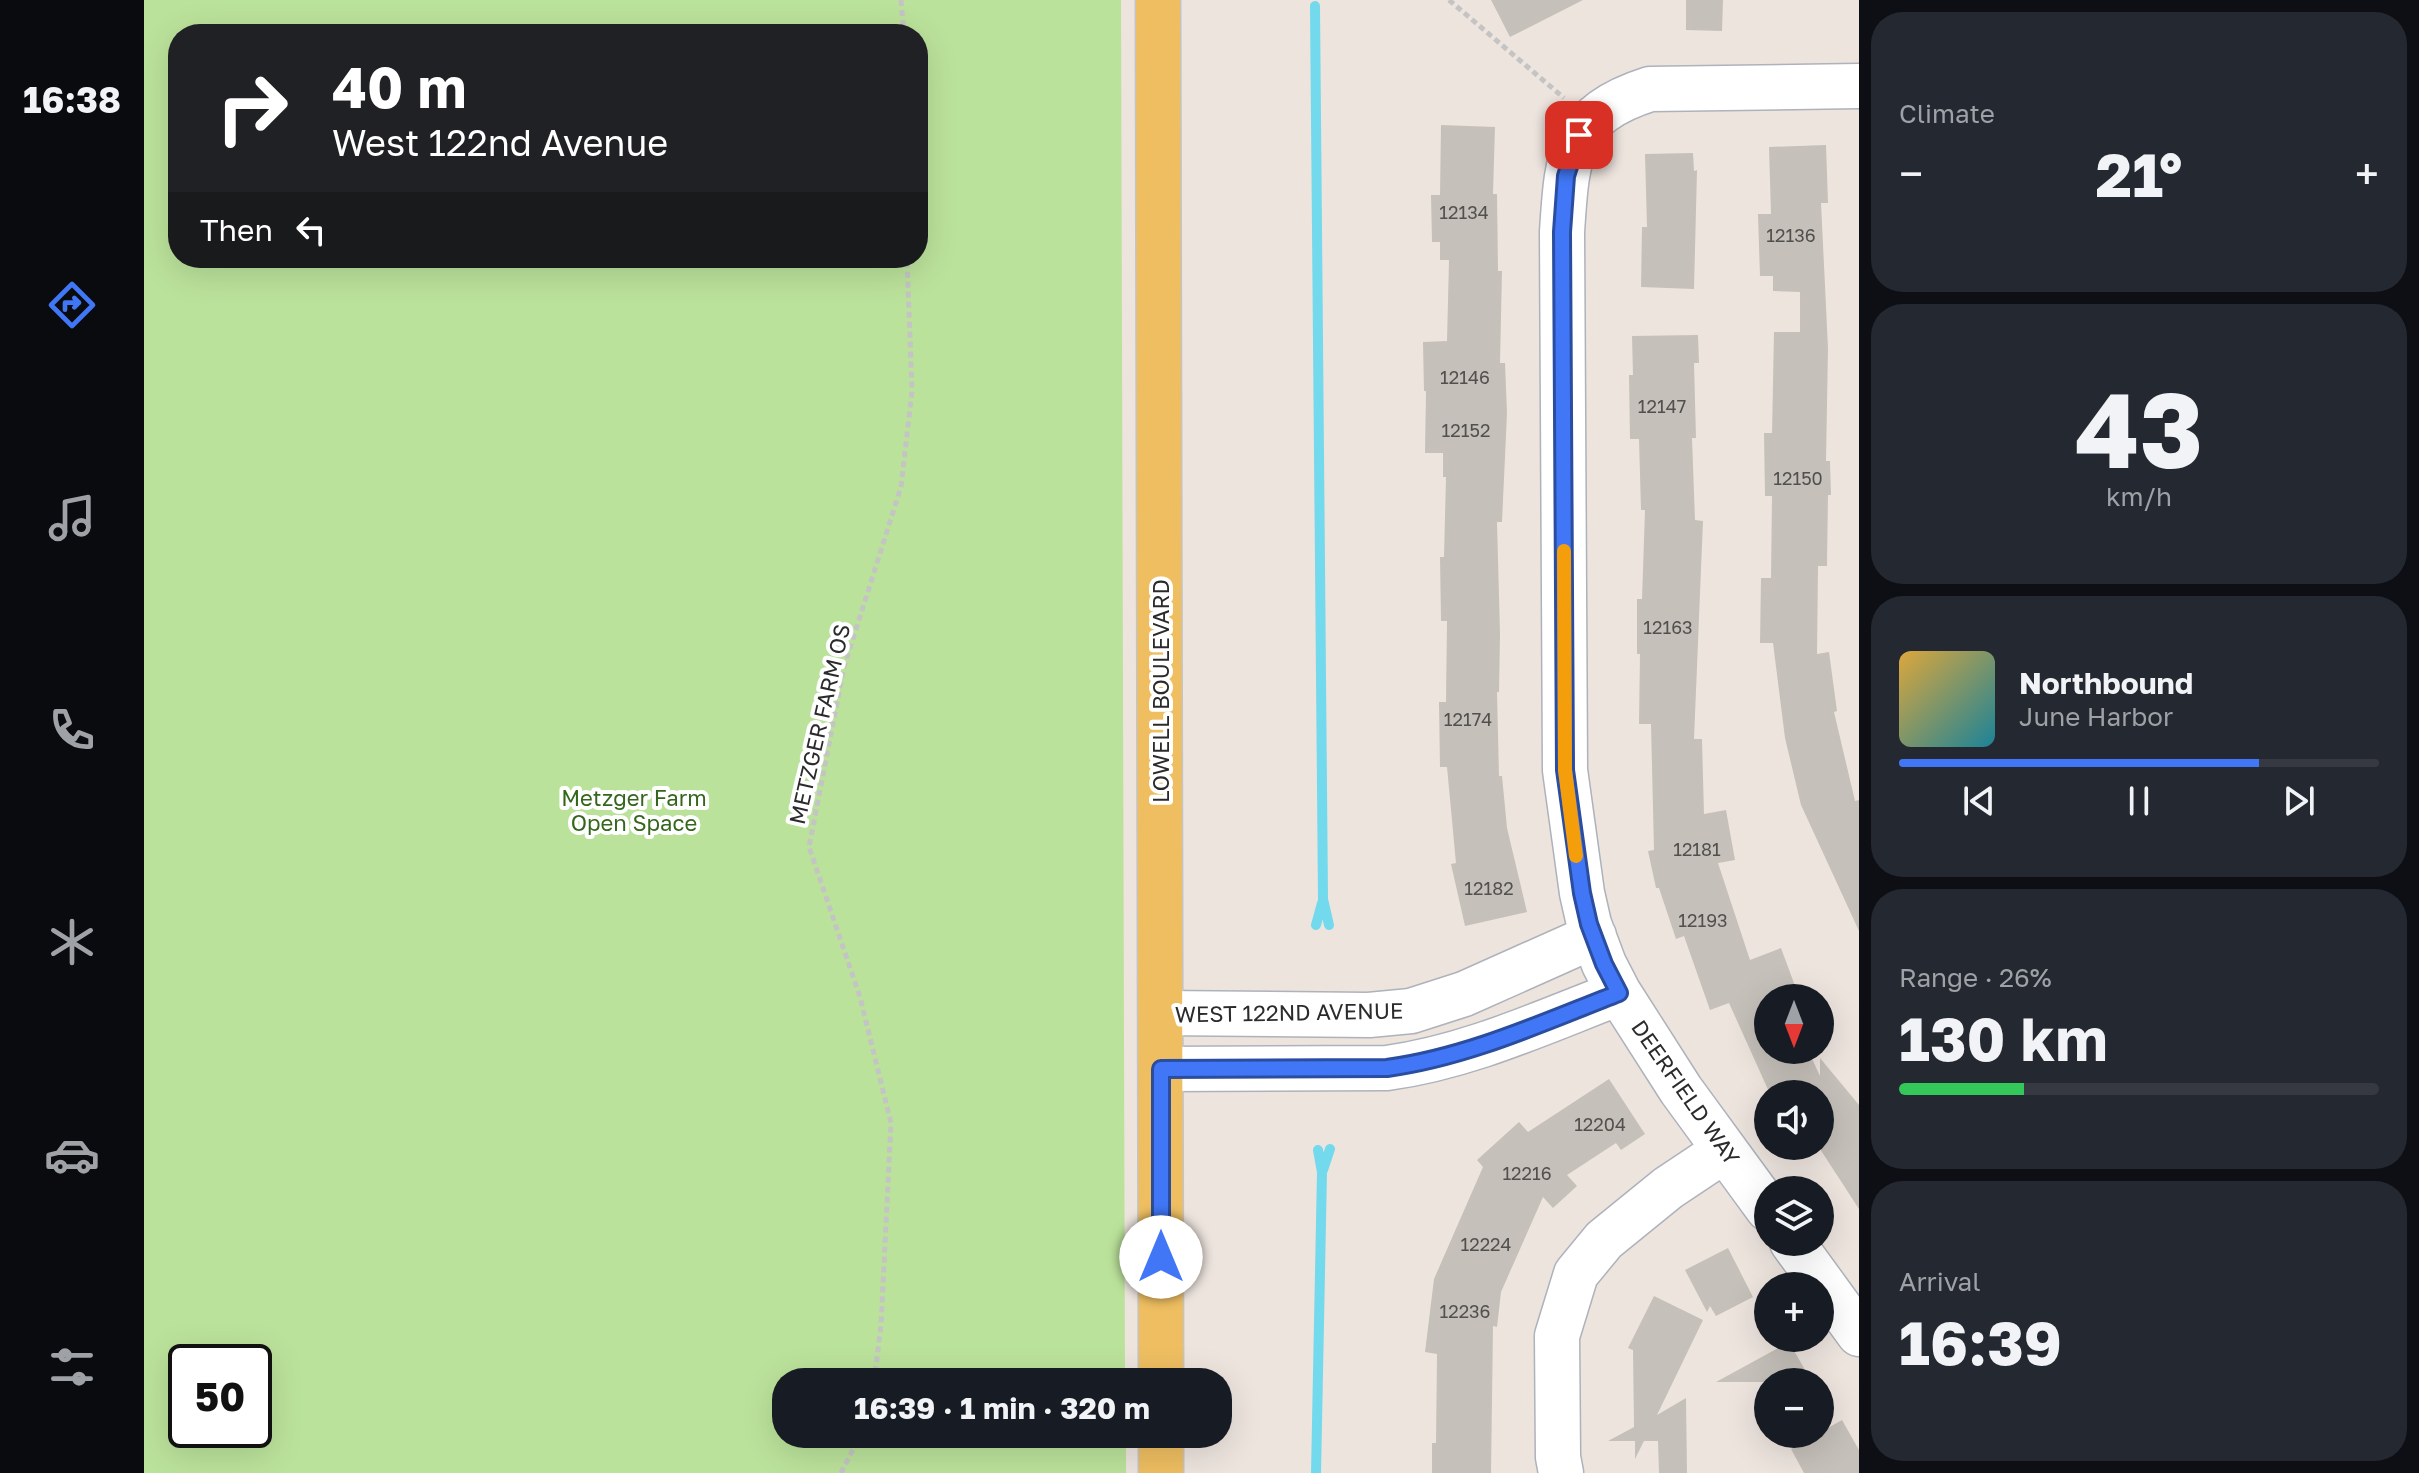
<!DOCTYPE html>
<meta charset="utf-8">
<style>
body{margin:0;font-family:"Golos Text",sans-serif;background:#242831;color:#f1f3f6;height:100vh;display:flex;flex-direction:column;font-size:30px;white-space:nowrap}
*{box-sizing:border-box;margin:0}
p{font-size:26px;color:#9ea1a6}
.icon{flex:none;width:44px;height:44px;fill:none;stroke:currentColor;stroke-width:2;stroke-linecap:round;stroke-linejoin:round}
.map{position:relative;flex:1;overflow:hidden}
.side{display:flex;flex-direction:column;gap:12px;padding:12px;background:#0d0f14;width:560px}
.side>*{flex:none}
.top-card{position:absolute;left:24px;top:24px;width:760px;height:244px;border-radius:32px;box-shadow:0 8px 32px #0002;background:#202124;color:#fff;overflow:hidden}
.needle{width:52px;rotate:180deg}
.fabs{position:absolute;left:1610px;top:984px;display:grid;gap:16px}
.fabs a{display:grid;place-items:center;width:80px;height:80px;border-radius:50%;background:#171b24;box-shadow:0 8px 32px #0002;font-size:40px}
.speed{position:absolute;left:24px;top:1344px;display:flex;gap:16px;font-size:40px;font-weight:700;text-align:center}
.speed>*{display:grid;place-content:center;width:104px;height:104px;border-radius:50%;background:#171b24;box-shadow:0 8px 32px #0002;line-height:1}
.speed .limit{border:4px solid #111;border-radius:12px;background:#fff;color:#111}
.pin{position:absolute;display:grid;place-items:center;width:68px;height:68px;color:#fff;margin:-34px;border-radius:16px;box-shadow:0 4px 12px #0006}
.me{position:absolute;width:88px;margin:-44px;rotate:0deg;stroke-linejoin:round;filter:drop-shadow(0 0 6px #0008)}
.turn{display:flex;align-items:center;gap:28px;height:168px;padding:0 32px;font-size:36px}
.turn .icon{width:104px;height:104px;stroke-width:2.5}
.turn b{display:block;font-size:56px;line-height:68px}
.then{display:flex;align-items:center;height:76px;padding:0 32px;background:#0003;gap:16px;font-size:30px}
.big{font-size:60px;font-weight:700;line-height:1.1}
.side .card{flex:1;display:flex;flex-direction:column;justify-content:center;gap:12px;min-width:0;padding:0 28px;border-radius:32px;background:#242831}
.side .dial{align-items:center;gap:0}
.dial b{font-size:104px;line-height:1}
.song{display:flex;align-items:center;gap:24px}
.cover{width:96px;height:96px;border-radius:12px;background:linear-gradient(135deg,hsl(40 70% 55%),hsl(190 70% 35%))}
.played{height:8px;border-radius:4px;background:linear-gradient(90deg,#4177f6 75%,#363941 75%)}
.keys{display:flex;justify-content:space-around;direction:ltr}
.heat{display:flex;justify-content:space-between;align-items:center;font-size:44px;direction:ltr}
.charge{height:12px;border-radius:6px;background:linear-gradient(90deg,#34c759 26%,#363941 0)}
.trip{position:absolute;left:628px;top:1368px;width:460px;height:80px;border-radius:32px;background:#171b24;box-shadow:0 8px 32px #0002;font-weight:700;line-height:80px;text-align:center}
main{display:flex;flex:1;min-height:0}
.tabs{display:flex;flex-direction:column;width:144px;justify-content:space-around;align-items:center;background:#090b0e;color:#9ea1a6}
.tabs .icon{width:56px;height:56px}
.tabs .active{color:#4177f6}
.tabs b{font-size:36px;color:#f1f3f6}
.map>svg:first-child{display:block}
.green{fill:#bbe29b;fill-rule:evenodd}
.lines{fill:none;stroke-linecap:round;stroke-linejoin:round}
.stream{stroke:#73d9ec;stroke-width:10}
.building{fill:#c5c0b9}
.minor-casing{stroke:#aeb2bb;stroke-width:47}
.major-casing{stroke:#c4c4c4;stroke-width:47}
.path{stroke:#c4c4c4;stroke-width:5;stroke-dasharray:6 4;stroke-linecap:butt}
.minor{stroke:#fff;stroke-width:44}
.major{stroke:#eebe61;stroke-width:44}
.route-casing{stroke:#2a4da0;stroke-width:20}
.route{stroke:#4177f6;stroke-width:14}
.slow{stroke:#f59e0b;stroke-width:14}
.labels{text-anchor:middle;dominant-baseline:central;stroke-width:8;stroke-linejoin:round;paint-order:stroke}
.number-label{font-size:18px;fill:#52504e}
.street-label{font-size:22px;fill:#2b2b2b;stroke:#fff}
.park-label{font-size:22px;fill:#34671c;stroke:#fff}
</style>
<main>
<nav class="tabs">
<b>16:38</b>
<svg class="icon active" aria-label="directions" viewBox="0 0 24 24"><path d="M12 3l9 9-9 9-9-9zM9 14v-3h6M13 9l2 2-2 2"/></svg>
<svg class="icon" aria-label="music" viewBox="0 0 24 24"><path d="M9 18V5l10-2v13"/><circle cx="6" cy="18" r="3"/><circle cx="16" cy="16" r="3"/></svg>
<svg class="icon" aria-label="phone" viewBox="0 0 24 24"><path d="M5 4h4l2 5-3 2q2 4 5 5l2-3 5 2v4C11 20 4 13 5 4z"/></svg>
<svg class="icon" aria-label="climate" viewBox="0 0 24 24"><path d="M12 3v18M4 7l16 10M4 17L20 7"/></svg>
<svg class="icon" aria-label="car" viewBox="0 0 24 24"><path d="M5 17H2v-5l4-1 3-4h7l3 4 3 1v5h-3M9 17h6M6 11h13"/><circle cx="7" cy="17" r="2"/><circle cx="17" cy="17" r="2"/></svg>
<svg class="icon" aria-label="filters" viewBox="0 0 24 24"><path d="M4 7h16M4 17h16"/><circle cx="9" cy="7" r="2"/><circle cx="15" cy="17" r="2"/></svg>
</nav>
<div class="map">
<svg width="1715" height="1473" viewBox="0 0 1715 1473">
<rect width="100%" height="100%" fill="#ede4de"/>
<!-- green -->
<path class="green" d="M0 0H977L981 1382H642V1434H982V1473H0ZM34 34H774V258H34ZM42 1362H110V1430H42Z"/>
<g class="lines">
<!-- stream -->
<path class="stream" d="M1171 6 1179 899 1185 925
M1172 925 1178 903
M1179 1170 1186 1149
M1172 1473 1178 1172 1174 1150"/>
</g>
<!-- building -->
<path class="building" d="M1347 0H1439L1366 37Z
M1542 0H1579L1578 31 1542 30Z
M1297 125 1351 127 1349 194H1353L1354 271H1358L1356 363H1361L1363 413 1358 522H1353L1356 634 1355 692H1353L1355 776H1358L1363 828 1383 912 1321 926 1307 864 1312 863 1303 767H1296L1295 702H1302L1303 621H1297L1296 557H1300L1302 477H1299V453H1281L1282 391H1280L1279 342 1303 341 1305 260H1296V242H1288L1287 195H1296Z
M1682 145 1684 203H1677L1684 348 1682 461H1686L1687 495H1684L1683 566H1674L1673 654 1685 652 1693 711 1690 712 1711 801 1715 800V931L1657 805 1641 738 1629 643H1616L1617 578H1627L1628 496H1621L1620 433H1628L1630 332H1656V292L1629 291V276H1616L1614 214H1627L1625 147Z
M1549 153 1550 171 1553 170 1550 289 1497 287 1498 227H1503L1501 154Z
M1554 335 1555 363H1550L1552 438H1548L1551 520 1559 521 1550 739H1558L1560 814 1582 810 1591 860 1574 863 1606 960 1637 948 1654 994 1644 998H1624V1050H1664L1676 1076V1058L1715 1105V1209L1676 1149V1094H1626L1585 1003 1566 1010 1540 936 1532 939 1515 888H1512L1504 851 1510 850 1507 724H1495L1496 654H1493V599H1498L1501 510H1497L1495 439H1486L1485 375H1489L1488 336Z
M1465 1079 1501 1134 1477 1150 1472 1143 1423 1175 1433 1186 1409 1208 1399 1197 1357 1292 1353 1327 1349 1326 1347 1473H1288V1443H1292L1293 1354 1281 1352 1290 1279 1339 1167 1333 1160 1375 1122 1384 1132Z
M1584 1248 1609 1297 1572 1316 1566 1306 1563 1312 1541 1270Z
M1510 1296 1559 1320 1513 1415 1542 1398 1543 1473H1515L1514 1441H1500L1491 1459V1441H1464L1490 1427 1489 1350 1484 1348Z
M1645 1342 1668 1382H1572Z
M1698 1420 1715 1450V1473H1660L1647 1449Z"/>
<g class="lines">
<defs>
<path id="minor" d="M1017 1013 1225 1015 1267 1011 1320 994 1450 936
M1017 1069 1243 1068C1324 1057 1399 1022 1475 993
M1624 1209 1537 1090 1475 993 1460 964 1445 924 1438 893 1421 770 1418 232C1423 156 1424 115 1506 89L1715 86
M1648 1242 1715 1334
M1417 1473 1414 1457 1413 1336 1432 1274 1460 1240 1524 1188 1581 1150"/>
<path id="major" d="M1014 0 1017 1382
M1017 1434V1473"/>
</defs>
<!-- minor casing -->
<use href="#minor" class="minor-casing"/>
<!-- major casing -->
<use href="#major" class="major-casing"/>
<!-- path -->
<path class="path" d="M757 0 760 34
M1305 0 1420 98
M730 1382 737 1325 747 1123 716 997 665 847 700 667 757 487 768 391 763 258
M697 1473 717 1434"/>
<!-- minor -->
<use href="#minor" class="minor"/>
<!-- major -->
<use href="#major" class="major"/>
</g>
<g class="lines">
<defs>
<path id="route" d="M1017 1257V1069L1243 1068C1324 1057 1400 1022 1475 993L1460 964 1445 924 1438 893 1421 770 1418 232 1422 176 1435 135"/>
</defs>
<!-- route casing -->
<use href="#route" class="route-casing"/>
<!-- route -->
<use href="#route" class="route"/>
<!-- slow -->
<path class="slow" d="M1420 551 1421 770 1432 856"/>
</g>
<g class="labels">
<!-- number labels -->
<g class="number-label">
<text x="1320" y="212">12134</text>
<text x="1647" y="235">12136</text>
<text x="1321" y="377">12146</text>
<text x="1518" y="406">12147</text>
<text x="1322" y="430">12152</text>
<text x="1654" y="478">12150</text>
<text x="1524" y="627">12163</text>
<text x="1324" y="719">12174</text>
<text x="1553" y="849">12181</text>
<text x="1345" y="888">12182</text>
<text x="1559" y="920">12193</text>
<text x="1456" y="1124">12204</text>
<text x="1383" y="1173">12216</text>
<text x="1342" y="1244">12224</text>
<text x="1321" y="1311">12236</text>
</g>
<!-- street labels -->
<g class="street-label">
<text transform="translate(1016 691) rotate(-90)">LOWELL BOULEVARD</text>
<text transform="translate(675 724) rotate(-77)">METZGER FARM OS</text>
<text transform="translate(1145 1012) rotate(-1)">WEST 122ND AVENUE</text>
<text transform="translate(1542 1092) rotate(55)">DEERFIELD WAY</text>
</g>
<!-- park labels -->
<g class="park-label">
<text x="490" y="797">Metzger Farm<tspan x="490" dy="25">Open Space</tspan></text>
</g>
</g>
</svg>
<div class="fabs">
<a><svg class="needle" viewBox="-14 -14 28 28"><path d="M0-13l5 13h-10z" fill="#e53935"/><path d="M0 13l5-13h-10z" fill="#9ea1a6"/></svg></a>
<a><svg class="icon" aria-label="sound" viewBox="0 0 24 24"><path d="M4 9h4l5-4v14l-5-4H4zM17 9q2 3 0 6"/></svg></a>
<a><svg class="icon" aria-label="layers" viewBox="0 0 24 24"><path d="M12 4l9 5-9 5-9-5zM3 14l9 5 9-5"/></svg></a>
<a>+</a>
<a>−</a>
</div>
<div class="speed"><div class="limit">50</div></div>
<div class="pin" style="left:1435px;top:135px;background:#d93025"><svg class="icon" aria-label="arrive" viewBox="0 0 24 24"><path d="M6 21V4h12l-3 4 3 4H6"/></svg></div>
<svg class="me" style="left:1017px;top:1257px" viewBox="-20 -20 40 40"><circle r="19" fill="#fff"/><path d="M0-13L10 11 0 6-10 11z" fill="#4177f6"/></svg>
<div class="trip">16:39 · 1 min · 320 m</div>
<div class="top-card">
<div class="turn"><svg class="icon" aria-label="right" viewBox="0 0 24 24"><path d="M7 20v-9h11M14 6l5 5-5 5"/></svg><div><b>40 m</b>West 122nd Avenue</div></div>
<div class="then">Then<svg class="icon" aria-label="left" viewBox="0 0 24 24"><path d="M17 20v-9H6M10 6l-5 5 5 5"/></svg></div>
</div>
</div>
<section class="side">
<div class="card"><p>Climate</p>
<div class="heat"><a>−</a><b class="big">21°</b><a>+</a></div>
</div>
<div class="card dial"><b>43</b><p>km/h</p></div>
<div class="card">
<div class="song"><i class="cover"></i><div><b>Northbound</b><p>June Harbor</p></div></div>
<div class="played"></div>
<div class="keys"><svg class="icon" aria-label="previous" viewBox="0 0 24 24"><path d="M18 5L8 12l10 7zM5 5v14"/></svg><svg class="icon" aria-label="pause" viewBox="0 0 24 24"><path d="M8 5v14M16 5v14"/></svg><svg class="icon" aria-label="next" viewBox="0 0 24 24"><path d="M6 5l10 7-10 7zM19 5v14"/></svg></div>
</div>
<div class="card"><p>Range · 26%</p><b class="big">130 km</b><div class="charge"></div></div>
<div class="card"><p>Arrival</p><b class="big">16:39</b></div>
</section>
</main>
